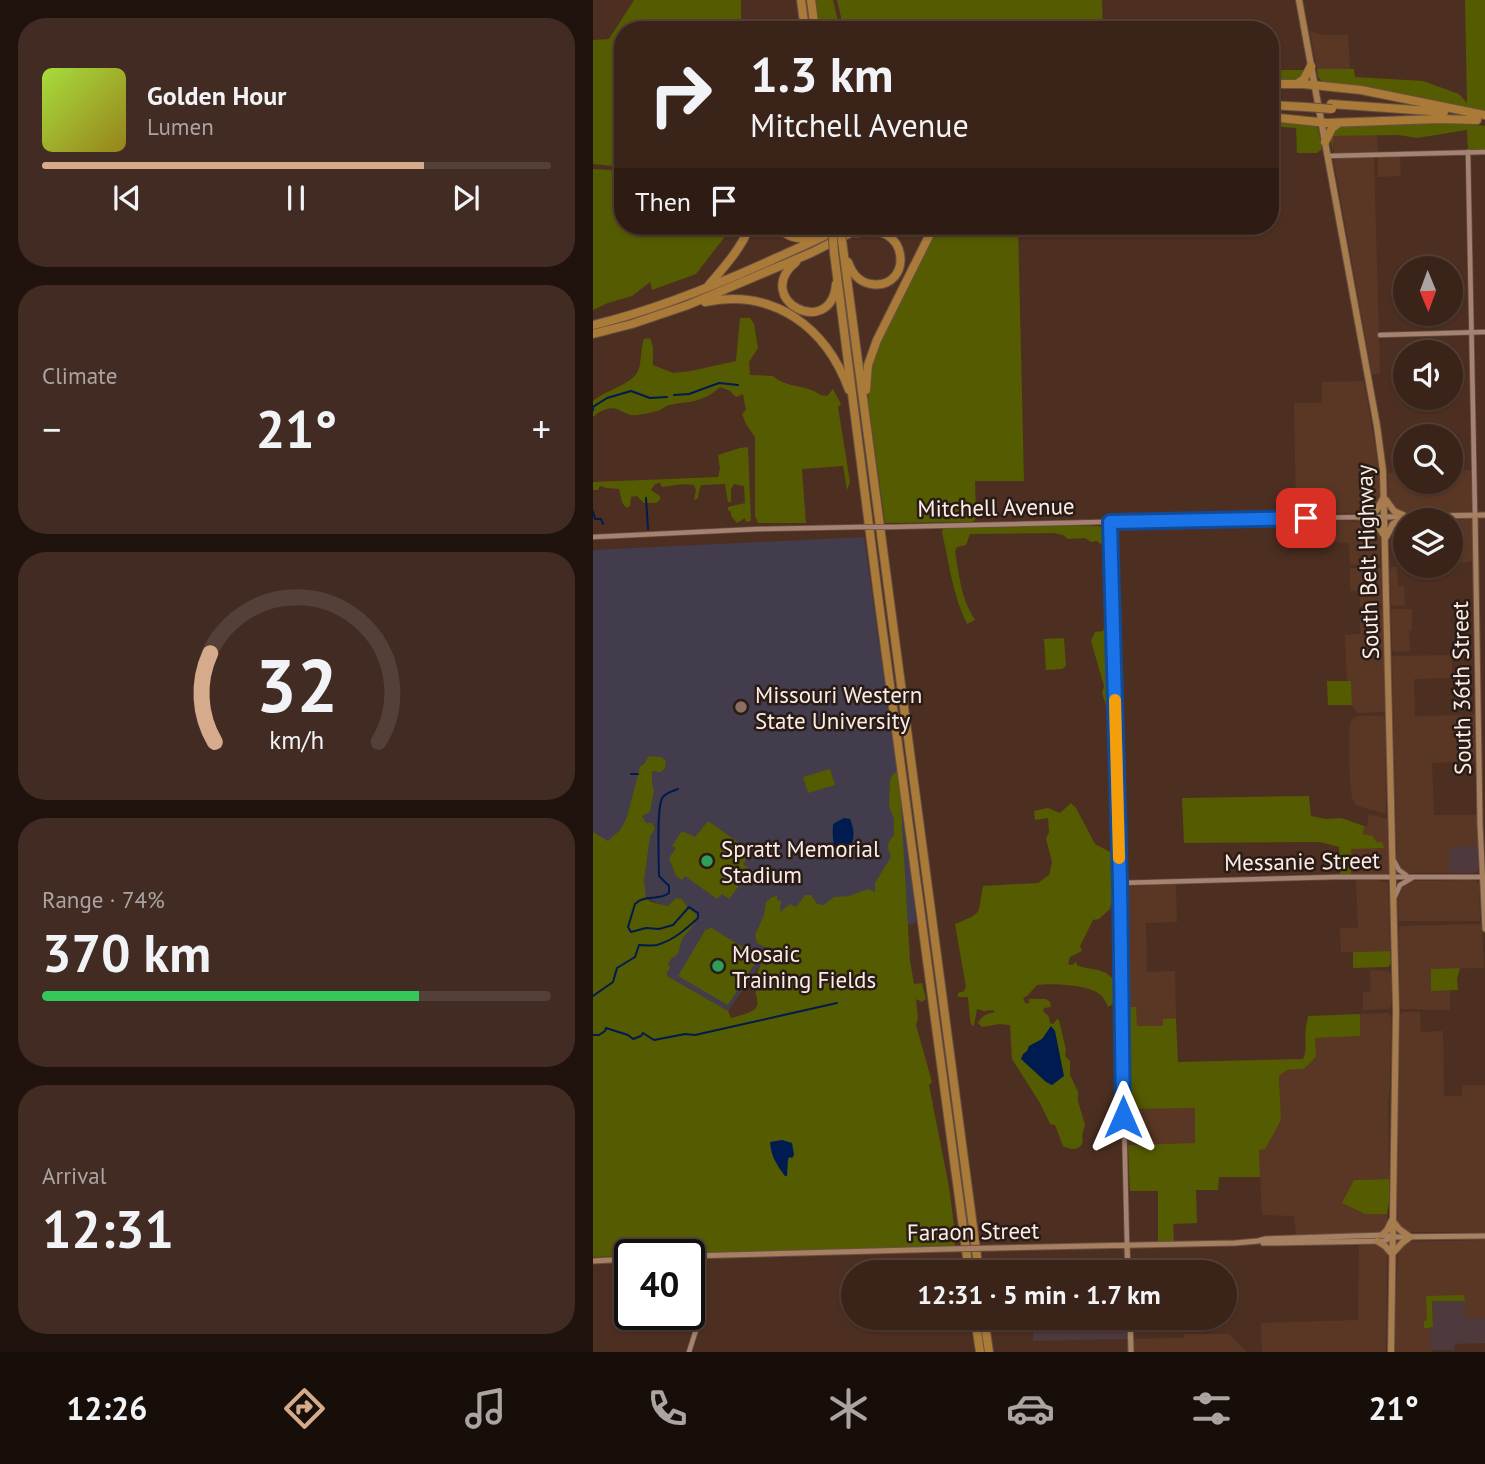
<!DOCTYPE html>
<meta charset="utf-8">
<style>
body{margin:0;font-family:"PT Sans",sans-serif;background:#412b22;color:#f1f3f6;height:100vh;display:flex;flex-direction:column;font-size:26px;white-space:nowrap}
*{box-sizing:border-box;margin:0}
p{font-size:23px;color:#aba4a2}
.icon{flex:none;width:38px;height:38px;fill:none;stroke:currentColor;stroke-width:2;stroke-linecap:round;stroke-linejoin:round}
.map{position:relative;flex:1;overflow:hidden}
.details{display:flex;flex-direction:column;gap:18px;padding:18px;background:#20130e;width:593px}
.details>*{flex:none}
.banner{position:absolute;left:21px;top:21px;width:665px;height:214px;border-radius:28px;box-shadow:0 2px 5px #0004,0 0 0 2px #544038;background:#3a2319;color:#f1f3f6;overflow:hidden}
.needle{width:46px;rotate:179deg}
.fabs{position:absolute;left:800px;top:256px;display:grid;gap:14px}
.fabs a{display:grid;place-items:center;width:70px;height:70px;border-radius:50%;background:#3a2319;box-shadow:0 2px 5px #0004,0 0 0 2px #544038;font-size:35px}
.speed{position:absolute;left:21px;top:1239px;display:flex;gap:14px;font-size:35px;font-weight:700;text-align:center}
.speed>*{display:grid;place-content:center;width:91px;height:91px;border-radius:50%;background:#3a2319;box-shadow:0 2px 5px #0004,0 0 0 2px #544038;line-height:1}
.speed .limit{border:4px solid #111;border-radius:10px;background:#fff;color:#111}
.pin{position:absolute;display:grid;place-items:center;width:60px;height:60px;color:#fff;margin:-30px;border-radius:14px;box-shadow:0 4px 10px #0006}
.me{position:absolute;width:77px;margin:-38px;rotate:0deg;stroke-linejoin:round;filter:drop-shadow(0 0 5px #0008)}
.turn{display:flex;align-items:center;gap:24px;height:147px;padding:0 21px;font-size:32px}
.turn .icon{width:91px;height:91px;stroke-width:2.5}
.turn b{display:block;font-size:49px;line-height:60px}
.then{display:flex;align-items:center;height:66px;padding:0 21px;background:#0003;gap:14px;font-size:26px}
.big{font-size:52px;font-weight:700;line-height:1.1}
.details .card{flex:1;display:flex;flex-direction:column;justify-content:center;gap:10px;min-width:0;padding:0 24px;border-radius:28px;background:#412b22}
.details .dial{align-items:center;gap:0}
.dial svg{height:182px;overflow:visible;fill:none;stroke:#544038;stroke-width:7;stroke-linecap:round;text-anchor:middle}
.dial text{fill:#f1f3f6;stroke:none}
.song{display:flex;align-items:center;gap:21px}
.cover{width:84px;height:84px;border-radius:10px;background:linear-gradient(135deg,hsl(80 70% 55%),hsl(50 70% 35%))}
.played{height:7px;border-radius:4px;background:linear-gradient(90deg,#d6ab8b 75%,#544038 75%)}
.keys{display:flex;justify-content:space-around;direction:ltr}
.heat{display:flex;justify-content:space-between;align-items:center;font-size:38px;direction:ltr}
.charge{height:10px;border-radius:5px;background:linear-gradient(90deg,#34c759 74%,#544038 0)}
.trip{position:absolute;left:248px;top:1260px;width:396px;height:70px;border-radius:35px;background:#3a2319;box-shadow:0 2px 5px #0004,0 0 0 2px #544038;font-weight:700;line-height:70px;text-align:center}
.tab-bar{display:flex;height:112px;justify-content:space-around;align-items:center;background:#170e0a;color:#aba4a2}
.tab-bar .icon{width:49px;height:49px}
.tab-bar .current{color:#d6ab8b}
.tab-bar b{font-size:32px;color:#f1f3f6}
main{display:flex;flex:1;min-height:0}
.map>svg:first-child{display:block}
.built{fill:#5a3725}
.industrial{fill:#4e393d}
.education{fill:#423c4d}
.green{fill:#555b00}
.water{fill:#001b4f}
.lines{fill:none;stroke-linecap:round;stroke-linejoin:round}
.stream{stroke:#001b4f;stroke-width:2}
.tertiary-casing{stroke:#674f42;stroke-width:6}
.secondary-casing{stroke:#674f42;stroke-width:7}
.primary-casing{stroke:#674f42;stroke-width:8}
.motorway-casing{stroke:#674f42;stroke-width:10}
.tertiary{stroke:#a58272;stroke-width:4.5}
.secondary{stroke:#a68061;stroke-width:5}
.primary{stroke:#a77d4f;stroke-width:6}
.motorway{stroke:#a97a38;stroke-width:8}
.tertiary-bridge-casing{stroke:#674f42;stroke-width:6;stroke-linecap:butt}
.secondary-bridge-casing{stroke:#674f42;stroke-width:7;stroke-linecap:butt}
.motorway-bridge-casing{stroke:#674f42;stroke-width:10;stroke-linecap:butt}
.tertiary-bridge{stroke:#a58272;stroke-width:4.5}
.secondary-bridge{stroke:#a68061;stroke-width:5}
.motorway-bridge{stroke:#a97a38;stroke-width:8}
.route-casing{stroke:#114b97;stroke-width:18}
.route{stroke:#1a73e8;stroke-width:12}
.slow{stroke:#f59e0b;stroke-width:12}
.education-dot{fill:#8d6e63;stroke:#291b15;stroke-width:2.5}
.leisure-dot{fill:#2e9e5b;stroke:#291b15;stroke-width:2.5}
.labels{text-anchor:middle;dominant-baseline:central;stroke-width:5;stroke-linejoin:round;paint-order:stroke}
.street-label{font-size:23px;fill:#fdede6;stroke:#291b15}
.poi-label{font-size:23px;fill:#fdede6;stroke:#291b15;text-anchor:start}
</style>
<main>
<section class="details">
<div class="card">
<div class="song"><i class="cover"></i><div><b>Golden Hour</b><p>Lumen</p></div></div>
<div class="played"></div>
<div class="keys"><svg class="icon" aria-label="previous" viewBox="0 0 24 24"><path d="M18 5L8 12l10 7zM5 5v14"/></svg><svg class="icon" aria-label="pause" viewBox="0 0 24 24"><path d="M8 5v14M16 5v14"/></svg><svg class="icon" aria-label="next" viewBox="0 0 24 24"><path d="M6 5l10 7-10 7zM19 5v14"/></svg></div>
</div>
<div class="card"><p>Climate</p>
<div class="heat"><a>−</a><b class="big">21°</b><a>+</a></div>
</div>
<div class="card dial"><svg viewBox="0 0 100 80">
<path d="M14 69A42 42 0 1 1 86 69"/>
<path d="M14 69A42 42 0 0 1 12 30" stroke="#d6ab8b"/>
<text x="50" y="56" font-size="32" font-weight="700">32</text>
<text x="50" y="72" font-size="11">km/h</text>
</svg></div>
<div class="card"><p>Range · 74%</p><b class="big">370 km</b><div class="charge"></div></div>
<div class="card"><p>Arrival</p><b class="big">12:31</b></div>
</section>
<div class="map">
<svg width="892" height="1352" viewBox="0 0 892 1352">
<rect width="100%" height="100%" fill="#4d2f21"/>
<!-- built -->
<path class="built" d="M717 31 730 35H755L757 69H724Z
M784 135 785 152 741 153 740 136Z
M807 155 808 176 785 177V157Z
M780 157 781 158 787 374H779L741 162V158Z
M771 381 786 470 787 498 783 508 773 513 706 514 703 508 701 403H729V382Z
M879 470V510L877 512H808L802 510 796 500 795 473 812 471V481H858V471Z
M875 519 878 521 879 525 880 560 876 562 858 563V520H850Z
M737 521 778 522 787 533V563L757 565 756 543 738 542Z
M800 567H804L805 586H811L812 605 801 606 798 603 797 570Z
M757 568H788L789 603 787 606H767L766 591H757Z
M767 609H787L790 611 792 710 789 712 764 713 759 705 758 681H754L752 635 767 634Z
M800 609H819V630L816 631 817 651 801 652 799 649 798 611Z
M859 655V678L821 679 822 716 883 715V761L839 763 841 815H884L885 846 856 847V873H813L804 864 799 657 802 656Z
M765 716H789L792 718 793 814 768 807 763 805 759 798 757 783 756 732 758 720Z
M776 814 794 819 796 872 793 875 758 876V848H791L769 834 771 826H774Z
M763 880H783L795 883 797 951 748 952 747 928H765Z
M883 880 886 883 887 921H806L805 893 806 889 814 881Z
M583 884 584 922 553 923 554 972 582 971 583 1018 571 1019V1026H543V1007H533L530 887Z
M886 924 888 926 889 930 891 968 838 969V990H857V1010L808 1009 807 1006 806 927 810 926Z
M777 970 795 971 798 974V1006L796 1009 770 1010V992L778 991Z
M810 1012H827L828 1032 850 1031 851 1096H869V1085H892V1232H813L806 1225 804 1221 807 1015Z
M795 1013 798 1016 797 1084 795 1101 796 1179 761 1180 772 1214H794V1227L789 1234 703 1235 701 1216 669 1215 666 1150 688 1120 686 1076 693 1070 711 1069 723 1057 721 1038 767 1036V1014Z
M602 1107V1143L535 1145V1109Z
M892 1240V1318H872L834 1296V1321L832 1328H837L839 1352H802L803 1287 806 1248 815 1242Z
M766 1244 787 1245 794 1254 793 1352H669L668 1323 765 1320Z
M591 1334H636L654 1352H541V1339L591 1338Z"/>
<!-- industrial -->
<path class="industrial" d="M885 846V871L880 873H856V847Z
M839 1301H872V1318H892V1343L862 1344 861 1350H838L837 1328 840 1325Z
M440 1318H534V1339L440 1341Z"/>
<!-- education -->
<path class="education" d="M271 537 321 892 323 923 171 960 135 1011 74 976 66 904 0 864V550Z"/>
<!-- green -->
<path class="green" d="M41 0H148V30H30V167L0 164V40L16 39Z
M223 0H240L247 30H226Z
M244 0H509L510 30H251Z
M872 0H892V111L731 83 725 77 724 69H761L762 77 830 81 866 94 874 103Z
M677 70H713C707 84 691 81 677 81Z
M677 120 721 125 725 128 729 149 724 153H704L703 128 677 126Z
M850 121 892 126V150H875L874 130 824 138 806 135 740 136V153L738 137 744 126Z
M0 169 30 171V226H138L134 234 103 274 59 290 57 282 39 296 15 303 0 310Z
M345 226H425L431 481H382L383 517 382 520 379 522 292 523 275 400 276 377 283 347Z
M147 318H157L161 324 165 348 156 362 157 375 180 376C191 386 205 385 218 390 224 392 227 396 234 396L240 389 248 404 245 407 257 482 254 490 250 466 209 469 213 523H165L162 516V437L153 424 149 414 153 410 150 394 143 397 137 391 127 387C116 398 102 402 87 403 84 404 80 404 76 405 73 406 70 408 67 410 61 412 51 414 45 415 28 418 24 397 0 417V401C13 390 35 386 44 373 49 365 47 349 51 339L57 338 60 347V365L80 373 98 371 143 361Z
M155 447 158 521 153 522 152 518 144 523 138 516V512L135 510V507L152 503 151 486 141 484 138 489V502H135L132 484 108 485 106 491 105 498 101 500 103 490 101 485C90 483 80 486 69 487L67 483 62 484 58 490 67 496V500L63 503H51L44 496 38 497 37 506 33 508 29 502 26 489 14 488 7 486 5 490H0V482L125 477 127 469 125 455 147 448Z
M472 525 505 526 510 528 515 535 520 714H516L509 693 511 686 498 641 502 632 510 631 513 623 511 552 509 545 504 541 498 542 492 538 475 539 470 535 461 533 377 534 373 545 364 547 362 551C366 575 368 599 382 620L374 624C360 596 356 563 349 532L350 529 352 528Z
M471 638 473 666 469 669 453 670 451 639Z
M734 681H758L759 705H735Z
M56 756 68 757 73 761 72 768 68 772 59 771V783L61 791 57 812 49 816 53 823H59L62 829 57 836 51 880 53 898 58 902 75 906 83 898 89 899 95 908 105 916 106 918 89 939 85 954 78 959 75 964 77 968 74 972V976L135 1011 138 1018C182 1007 156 1004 164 975 166 965 172 958 174 948L164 943 162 935 171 915 173 902 179 897 184 896V900L188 901 187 912 197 904 203 907 212 895H218L224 904 231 905 241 897 256 896 275 889 282 892V883L298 857C294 845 293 845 301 835V819L296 806 297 780 300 774 306 771 317 961 321 984 329 983 333 999 329 1002 323 999 325 1019 323 1025 339 1082 336 1085 356 1187 363 1241 361 1246 81 1255H37V1256L0 1257V832L15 841 28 829 34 817 47 767 51 764Z
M237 769 242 785 215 793 210 777Z
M716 796 718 816 733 819 748 818 771 826 770 834 780 836 783 842H789L791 848 758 849V876H747L746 847 727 842 591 843 589 798Z
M478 803 483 808 502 844 517 852 522 850 524 883 522 884 517 909 506 919 500 920 487 946 489 951 477 957 475 964 477 965 481 964 483 961 484 965C492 969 497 968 505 970 518 974 525 981 524 994 523 1001 522 1003 515 1007 513 1002 510 996 505 993 493 985 459 983 444 985L434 996 430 998 433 1004 437 1002 435 1000 437 999H453L457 1002 458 1007 451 1008 450 1011 456 1017 457 1023 460 1024 464 1019 466 1020 473 1050 472 1056 477 1061V1075L485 1092V1101L492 1125 489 1135 490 1142C486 1151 479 1150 470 1146L462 1125 457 1124 447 1103 419 1059 417 1025 406 1024 389 1027 385 1023C389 1015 394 1014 402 1012L400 1010 391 1011 384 1009 381 1025 379 1026 377 1020 375 997H365V993L371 991 373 987 362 924C391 912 384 916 390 886L445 883 456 875 459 862 453 839 456 832 455 818 442 820 441 811 455 808 467 813Z
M115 821 159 852 150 864 158 870 136 899 129 894 124 899 92 876 89 880 83 876 76 858 83 848 79 846 89 831 102 837Z
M117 927 166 957 135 1005 85 976 113 929 115 930Z
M797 951 798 964 795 967 760 968V952Z
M867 968 864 979 865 990 838 991V969Z
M533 1007H543L544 1026H570V1019L583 1018 585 1062 710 1059C715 1047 711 1041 713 1028 713 1024 715 1020 715 1016L767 1014V1036L722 1038 723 1057 711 1069 694 1070 686 1076 688 1120 672 1149 666 1150 667 1177H626L625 1190H603L604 1223 580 1224 581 1242 565 1241V1191H537L535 1145 602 1143V1108L535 1109Z
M796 1179V1202L794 1214H772L749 1203 761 1180Z
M871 1295 872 1301H839L840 1326 837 1328H831V1321L834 1320 833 1296Z"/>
<!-- water -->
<path class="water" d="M251 818 257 819C264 836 260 845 250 859H247C240 849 239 836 240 824Z
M458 1026 462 1031 471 1076 459 1085 453 1082 428 1059 430 1054 434 1051 436 1046 449 1039Z
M189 1140 199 1143 201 1155 199 1158 197 1157 195 1159 194 1176H192C184 1165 178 1157 177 1142Z"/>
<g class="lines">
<!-- stream -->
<path class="stream" d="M81 395 96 394 126 383 145 385
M0 410V407L14 398 38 391 57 398 74 397
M53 498 55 529
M0 511 2 519H8L10 524
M38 774H45
M0 996 20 982 24 968 42 957 46 945C52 945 58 946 64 945 81 940 93 929 105 918V913L96 907 80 925 66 929 53 928 38 932 35 927 42 904C52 894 66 901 76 893V886L66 876C66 862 63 804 70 797 74 792 80 791 85 789
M0 1035H6L12 1031 13 1028 35 1035 40 1039 48 1036 50 1033 61 1040 92 1034 102 1035 244 1003"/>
<defs>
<path id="tertiary" d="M875 152 882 515
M734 156 892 152
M787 335 892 332
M517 522 534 1245
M298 527 679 518 792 517
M0 537 166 529 267 527
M801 861 806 870 813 875
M527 883 743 877H891
M802 896 807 885 819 878
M96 1283 109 1305V1311L96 1352"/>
<path id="secondary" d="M882 515 887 824 892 929
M792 517 892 515
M670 1243 791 1241 799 1237
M534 1245 535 1272
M402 1248 642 1243 665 1241 672 1239 792 1235 799 1237 892 1236
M96 1256 356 1249
M0 1261 37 1259
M537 1318 538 1352"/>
<path id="primary" d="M706 0 784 426 790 471 803 1010 798 1352
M793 500 801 511 814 517
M767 517 783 523 790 534
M769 517 784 510 789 500
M793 537 800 524 814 517
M784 1241 792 1246 799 1254 809 1243 817 1237 806 1229 799 1220 794 1230 789 1235"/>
<path id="motorway" d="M208 0 212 30
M218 0 222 30
M677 84H710L768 90 892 115
M704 84 711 79 718 66
M738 104 851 112
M677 105 713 107
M677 117 734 123 846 119 884 120
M732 142 739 128 746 123
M185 226C194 238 207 240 221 237
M250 248 386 1272
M241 253 285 596 376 1272
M203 262C158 299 238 341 243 284
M255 262C259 273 265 282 278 284 320 291 319 218 263 233
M115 286C132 266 147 250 157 226
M112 302C181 288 233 327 256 390
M0 325C63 310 124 285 183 258 205 248 229 238 251 226
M0 334 39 324 95 305 218 253 271 226
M273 390 275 365 284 340 341 226
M382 1318 387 1352
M391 1318 396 1352"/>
</defs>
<!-- tertiary casing -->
<use href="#tertiary" class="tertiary-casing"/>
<!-- secondary casing -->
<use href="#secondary" class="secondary-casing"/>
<!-- primary casing -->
<use href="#primary" class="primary-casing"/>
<!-- motorway casing -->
<use href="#motorway" class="motorway-casing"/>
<!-- tertiary -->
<use href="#tertiary" class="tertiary"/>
<!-- secondary -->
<use href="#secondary" class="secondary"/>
<!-- primary -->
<use href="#primary" class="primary"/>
<!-- motorway -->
<use href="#motorway" class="motorway"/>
<defs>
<path id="tertiary-bridge" d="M267 527H298"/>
<path id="secondary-bridge" d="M356 1249 402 1248"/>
<path id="motorway-bridge" d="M713 107 739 109
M239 226 241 253
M247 226 250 248"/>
</defs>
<!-- tertiary-bridge casing -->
<use href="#tertiary-bridge" class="tertiary-bridge-casing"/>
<!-- secondary-bridge casing -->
<use href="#secondary-bridge" class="secondary-bridge-casing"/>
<!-- motorway-bridge casing -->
<use href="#motorway-bridge" class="motorway-bridge-casing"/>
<!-- tertiary-bridge -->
<use href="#tertiary-bridge" class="tertiary-bridge"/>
<!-- secondary-bridge -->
<use href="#secondary-bridge" class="secondary-bridge"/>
<!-- motorway-bridge -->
<use href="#motorway-bridge" class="motorway-bridge"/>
</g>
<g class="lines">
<defs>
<path id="route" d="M530 1117 527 883 517 522 713 518"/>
</defs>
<!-- route casing -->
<use href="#route" class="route-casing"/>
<!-- route -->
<use href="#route" class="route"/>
<!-- slow -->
<path class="slow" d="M522 700 526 858"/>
</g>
<!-- markers -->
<circle class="education-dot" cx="148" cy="707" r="7"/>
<g class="leisure-dot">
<circle cx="114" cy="861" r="7"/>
<circle cx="125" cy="966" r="7"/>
</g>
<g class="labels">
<!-- street labels -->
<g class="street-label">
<text transform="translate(403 507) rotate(-1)">Mitchell Avenue</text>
<text transform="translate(774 562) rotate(-92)">South Belt Highway</text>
<text transform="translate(868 688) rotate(-91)">South 36th Street</text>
<text transform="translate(709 861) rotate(-1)">Messanie Street</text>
<text transform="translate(380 1231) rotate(-1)">Faraon Street</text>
</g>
<!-- poi labels -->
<g class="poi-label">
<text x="162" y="694">Missouri Western<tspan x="162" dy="26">State University</tspan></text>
<text x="128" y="848">Spratt Memorial<tspan x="128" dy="26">Stadium</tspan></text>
<text x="139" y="953">Mosaic<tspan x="139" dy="26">Training Fields</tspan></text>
</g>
</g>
</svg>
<div class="fabs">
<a><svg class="needle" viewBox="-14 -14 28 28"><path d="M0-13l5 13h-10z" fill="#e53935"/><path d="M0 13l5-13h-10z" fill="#aba4a2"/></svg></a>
<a><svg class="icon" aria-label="sound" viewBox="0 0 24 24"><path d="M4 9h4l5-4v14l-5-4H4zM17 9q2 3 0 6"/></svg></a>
<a><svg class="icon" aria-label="search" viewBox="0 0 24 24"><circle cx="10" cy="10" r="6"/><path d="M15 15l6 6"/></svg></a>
<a><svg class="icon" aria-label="layers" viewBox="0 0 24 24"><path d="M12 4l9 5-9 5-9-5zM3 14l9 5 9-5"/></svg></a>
</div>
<div class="speed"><div class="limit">40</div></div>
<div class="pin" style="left:713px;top:518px;background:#d93025"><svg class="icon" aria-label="arrive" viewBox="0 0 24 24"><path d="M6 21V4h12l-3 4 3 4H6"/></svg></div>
<svg class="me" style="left:530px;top:1117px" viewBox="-20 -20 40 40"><path d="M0-17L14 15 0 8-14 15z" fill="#1a73e8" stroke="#fff" stroke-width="4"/></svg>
<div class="trip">12:31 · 5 min · 1.7 km</div>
<div class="banner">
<div class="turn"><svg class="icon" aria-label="right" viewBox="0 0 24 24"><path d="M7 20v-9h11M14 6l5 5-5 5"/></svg><div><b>1.3 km</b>Mitchell Avenue</div></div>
<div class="then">Then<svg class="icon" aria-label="arrive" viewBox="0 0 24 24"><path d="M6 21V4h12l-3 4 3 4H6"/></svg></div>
</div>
</div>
</main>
<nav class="tab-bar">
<b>12:26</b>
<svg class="icon current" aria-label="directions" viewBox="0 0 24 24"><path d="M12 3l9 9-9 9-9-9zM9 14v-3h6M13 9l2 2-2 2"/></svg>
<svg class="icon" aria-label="music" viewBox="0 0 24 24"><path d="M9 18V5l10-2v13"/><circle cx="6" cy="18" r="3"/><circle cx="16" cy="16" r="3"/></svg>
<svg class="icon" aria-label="phone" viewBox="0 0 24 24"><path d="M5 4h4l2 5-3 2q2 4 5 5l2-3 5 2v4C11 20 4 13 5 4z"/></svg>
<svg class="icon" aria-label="climate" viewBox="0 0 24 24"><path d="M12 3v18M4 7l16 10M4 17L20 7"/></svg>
<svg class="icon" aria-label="car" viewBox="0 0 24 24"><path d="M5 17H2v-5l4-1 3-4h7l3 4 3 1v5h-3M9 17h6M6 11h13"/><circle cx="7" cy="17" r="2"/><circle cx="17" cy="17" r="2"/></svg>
<svg class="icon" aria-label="filters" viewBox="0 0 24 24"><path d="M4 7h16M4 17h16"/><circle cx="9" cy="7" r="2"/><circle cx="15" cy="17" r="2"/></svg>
<b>21°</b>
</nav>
